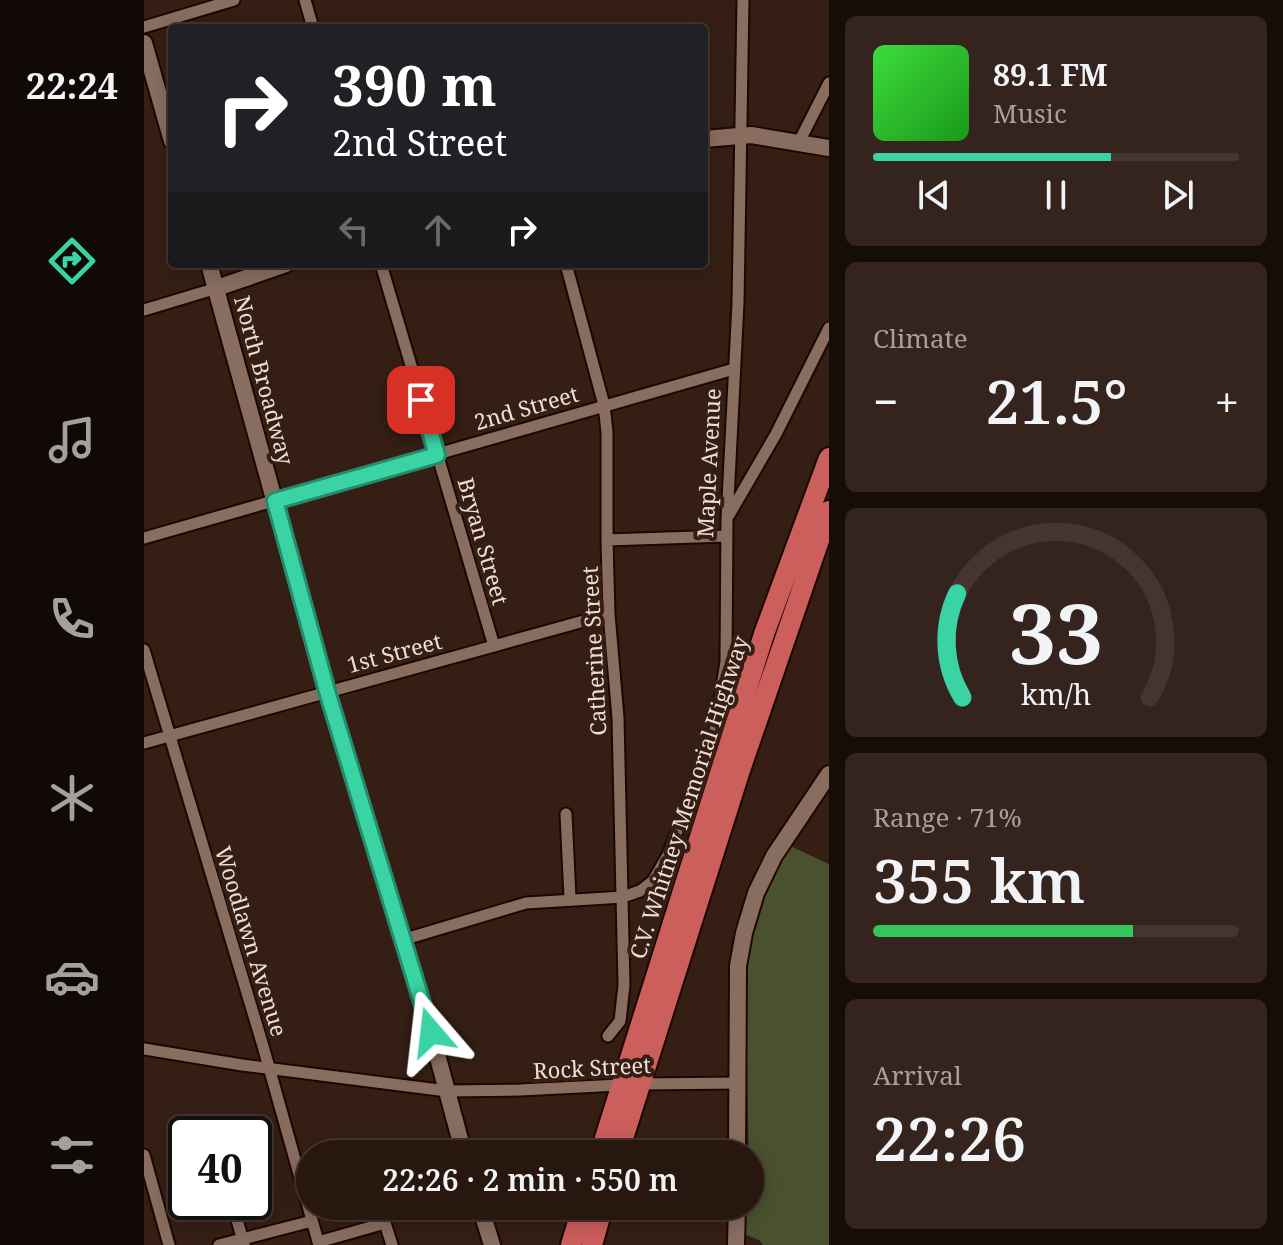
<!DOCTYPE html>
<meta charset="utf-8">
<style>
body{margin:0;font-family:"Noto Serif",serif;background:#34241d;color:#f1f3f6;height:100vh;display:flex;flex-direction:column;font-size:30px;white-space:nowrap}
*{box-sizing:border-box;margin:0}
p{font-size:26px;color:#a59f9e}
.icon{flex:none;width:44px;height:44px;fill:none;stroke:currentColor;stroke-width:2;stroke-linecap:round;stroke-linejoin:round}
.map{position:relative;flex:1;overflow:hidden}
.details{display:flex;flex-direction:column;gap:16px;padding:16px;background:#160d08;width:454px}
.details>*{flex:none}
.banner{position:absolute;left:24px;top:24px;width:540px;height:244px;border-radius:8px;box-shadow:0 4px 20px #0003,0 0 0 2px #44362f;background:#202124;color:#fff;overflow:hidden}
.speed{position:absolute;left:24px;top:1116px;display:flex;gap:16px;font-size:40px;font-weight:700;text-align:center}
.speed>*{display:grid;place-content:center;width:104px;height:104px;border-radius:50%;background:#28170f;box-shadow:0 4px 20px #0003,0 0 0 2px #44362f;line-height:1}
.speed .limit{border:4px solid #111;border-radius:12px;background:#fff;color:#111}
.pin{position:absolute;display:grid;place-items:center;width:68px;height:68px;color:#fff;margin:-34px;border-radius:16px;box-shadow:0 4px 12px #0006}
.me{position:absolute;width:88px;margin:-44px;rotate:343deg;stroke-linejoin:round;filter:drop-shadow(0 0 6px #0008)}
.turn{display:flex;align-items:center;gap:28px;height:168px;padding:0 32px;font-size:36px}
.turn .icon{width:104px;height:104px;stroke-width:2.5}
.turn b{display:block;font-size:56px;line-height:68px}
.lanes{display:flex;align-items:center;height:76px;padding:0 32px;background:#0003;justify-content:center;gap:40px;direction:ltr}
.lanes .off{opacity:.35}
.big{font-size:60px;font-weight:600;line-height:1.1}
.details .card{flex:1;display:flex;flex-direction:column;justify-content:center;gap:12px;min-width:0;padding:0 28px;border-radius:12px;background:#34241d}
.details .dial{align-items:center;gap:0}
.dial svg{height:208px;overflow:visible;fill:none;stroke:#44362f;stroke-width:7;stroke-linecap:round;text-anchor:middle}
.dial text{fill:#f1f3f6;stroke:none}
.song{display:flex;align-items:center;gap:24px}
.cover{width:96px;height:96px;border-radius:12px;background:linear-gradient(135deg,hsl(120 70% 55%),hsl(120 70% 35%))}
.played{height:8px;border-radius:4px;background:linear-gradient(90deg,#3ad4a4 65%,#44362f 65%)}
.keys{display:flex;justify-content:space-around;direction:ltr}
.heat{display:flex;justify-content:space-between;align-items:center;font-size:44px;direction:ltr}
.charge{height:12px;border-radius:6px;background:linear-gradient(90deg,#34c759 71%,#44362f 0)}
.trip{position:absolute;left:152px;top:1140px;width:468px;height:80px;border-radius:40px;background:#28170f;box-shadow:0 4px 20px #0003,0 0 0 2px #44362f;font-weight:600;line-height:80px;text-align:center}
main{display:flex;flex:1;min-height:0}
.menu{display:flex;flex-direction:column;width:144px;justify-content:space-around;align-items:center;background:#100906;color:#a59f9e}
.menu .icon{width:56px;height:56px}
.menu .current{color:#3ad4a4}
.menu b{font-size:36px;color:#f1f3f6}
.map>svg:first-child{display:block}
.green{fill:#49512e}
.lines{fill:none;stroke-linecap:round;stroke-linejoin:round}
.street-casing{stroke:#1c0801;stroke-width:15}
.secondary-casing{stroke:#1c0801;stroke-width:20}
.highway-casing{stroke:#1c0801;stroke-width:24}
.street{stroke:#896e60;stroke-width:11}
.secondary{stroke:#896e60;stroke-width:16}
.highway{stroke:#cc5e5c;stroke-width:20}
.route-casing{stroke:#268a6b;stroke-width:20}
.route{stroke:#3ad4a4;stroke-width:14}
.labels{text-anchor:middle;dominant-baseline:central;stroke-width:8;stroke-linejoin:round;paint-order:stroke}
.street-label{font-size:22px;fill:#eeded6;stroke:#351f14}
</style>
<main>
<nav class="menu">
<b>22:24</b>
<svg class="icon current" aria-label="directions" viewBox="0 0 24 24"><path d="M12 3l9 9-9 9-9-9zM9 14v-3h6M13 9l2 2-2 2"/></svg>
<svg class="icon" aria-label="music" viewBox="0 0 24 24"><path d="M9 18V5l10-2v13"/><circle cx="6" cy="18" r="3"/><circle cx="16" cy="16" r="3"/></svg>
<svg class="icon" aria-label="phone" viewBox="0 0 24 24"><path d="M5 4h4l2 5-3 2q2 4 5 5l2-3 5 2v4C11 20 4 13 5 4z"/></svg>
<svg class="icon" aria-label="climate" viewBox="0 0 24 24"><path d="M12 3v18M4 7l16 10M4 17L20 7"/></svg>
<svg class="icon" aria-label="car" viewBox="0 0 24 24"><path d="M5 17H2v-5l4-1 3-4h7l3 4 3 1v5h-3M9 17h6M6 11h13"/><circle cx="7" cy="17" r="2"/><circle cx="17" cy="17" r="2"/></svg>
<svg class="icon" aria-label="filters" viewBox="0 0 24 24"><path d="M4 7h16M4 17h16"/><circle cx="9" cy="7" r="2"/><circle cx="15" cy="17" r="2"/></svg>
</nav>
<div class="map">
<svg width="685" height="1245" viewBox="0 0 685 1245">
<rect width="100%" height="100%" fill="#351f14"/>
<!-- green -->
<path class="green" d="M644 845 685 864V1245H619L615 1240 602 1235V1206H606L601 985C605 933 619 890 644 845Z"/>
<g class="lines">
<defs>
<path id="street" d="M161 0 169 28
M0 27 90 0
M655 142 685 83
M237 264 350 646
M422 264 460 405 463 432V540L465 614 474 718 480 985 476 1021 464 1036
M0 310 73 288
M585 515 632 434 685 328
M0 538 590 369
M463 540 582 536
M0 650 119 1046 175 1245
M0 743 465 614
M422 814 426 898
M258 940 382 903 479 897 496 891 509 881 524 855 571 730 582 662 583 519 594 303 599 0
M0 1049 98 1065 303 1091 376 1090 496 1084 595 1083
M0 1155 25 1245
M89 1206 100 1244
M174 1242 241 1223 248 1245
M75 1245 168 1221"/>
<path id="secondary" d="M0 43 28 141
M560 139 607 135 685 148
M65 264 183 691 287 1032 320 1154
M73 288 142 264
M593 1154 594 966 600 933 612 893 630 856 685 774
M336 1206 348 1245
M592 1245 593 1206"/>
<path id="highway" d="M456 1154 620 634 685 458
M474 1154 596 770 685 511
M427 1245 439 1206
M448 1245 459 1206"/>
</defs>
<!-- street casing -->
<use href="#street" class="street-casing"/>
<!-- secondary casing -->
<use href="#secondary" class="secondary-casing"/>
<!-- highway casing -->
<use href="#highway" class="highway-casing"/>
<!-- street -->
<use href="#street" class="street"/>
<!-- secondary -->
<use href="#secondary" class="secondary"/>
<!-- highway -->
<use href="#highway" class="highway"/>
</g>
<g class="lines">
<defs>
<path id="route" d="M277 400 293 455 131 501 183 691 287 1032"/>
</defs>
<!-- route casing -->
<use href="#route" class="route-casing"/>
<!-- route -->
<use href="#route" class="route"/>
</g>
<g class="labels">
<!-- street labels -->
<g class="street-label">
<text transform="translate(121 380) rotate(75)">North Broadway</text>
<text transform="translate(382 407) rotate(-16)">2nd Street</text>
<text transform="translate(564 463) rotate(-87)">Maple Avenue</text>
<text transform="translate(340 541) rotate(74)">Bryan Street</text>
<text transform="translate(449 651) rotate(-93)">Catherine Street</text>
<text transform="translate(250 652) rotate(-15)">1st Street</text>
<text transform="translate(544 797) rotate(-72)">C.V. Whitney Memorial Highway</text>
<text transform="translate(108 941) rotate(73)">Woodlawn Avenue</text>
<text transform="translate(448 1067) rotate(-3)">Rock Street</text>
</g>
</g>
</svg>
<div class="speed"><div class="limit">40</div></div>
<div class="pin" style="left:277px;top:400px;background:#d93025"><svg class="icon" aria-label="arrive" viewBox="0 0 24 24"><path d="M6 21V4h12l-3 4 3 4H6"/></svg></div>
<svg class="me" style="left:287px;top:1032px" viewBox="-20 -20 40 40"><path d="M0-17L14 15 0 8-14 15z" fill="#3ad4a4" stroke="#fff" stroke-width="4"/></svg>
<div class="trip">22:26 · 2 min · 550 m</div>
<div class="banner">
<div class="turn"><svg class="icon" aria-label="right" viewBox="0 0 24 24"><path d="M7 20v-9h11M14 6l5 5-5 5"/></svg><div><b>390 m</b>2nd Street</div></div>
<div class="lanes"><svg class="icon off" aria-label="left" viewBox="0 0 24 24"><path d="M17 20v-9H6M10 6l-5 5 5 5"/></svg><svg class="icon off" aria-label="ahead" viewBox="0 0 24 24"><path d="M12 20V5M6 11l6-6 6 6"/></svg><svg class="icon" aria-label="right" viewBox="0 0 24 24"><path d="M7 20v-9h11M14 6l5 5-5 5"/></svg></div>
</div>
</div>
<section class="details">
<div class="card">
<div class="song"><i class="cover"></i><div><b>89.1 FM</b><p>Music</p></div></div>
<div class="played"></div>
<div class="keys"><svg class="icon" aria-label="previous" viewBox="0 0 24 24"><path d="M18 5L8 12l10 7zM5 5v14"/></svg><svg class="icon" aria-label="pause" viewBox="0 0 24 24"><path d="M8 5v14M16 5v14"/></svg><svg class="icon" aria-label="next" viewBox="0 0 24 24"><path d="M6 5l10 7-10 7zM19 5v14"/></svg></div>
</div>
<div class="card"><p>Climate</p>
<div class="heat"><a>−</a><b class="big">21.5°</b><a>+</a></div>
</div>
<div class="card dial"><svg viewBox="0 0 100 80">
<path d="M14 69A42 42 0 1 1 86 69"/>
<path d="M14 69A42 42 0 0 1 12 29" stroke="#3ad4a4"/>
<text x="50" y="56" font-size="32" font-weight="700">33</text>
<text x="50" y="72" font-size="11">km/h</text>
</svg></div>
<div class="card"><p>Range · 71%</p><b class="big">355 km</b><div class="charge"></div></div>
<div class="card"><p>Arrival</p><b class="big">22:26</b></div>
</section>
</main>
